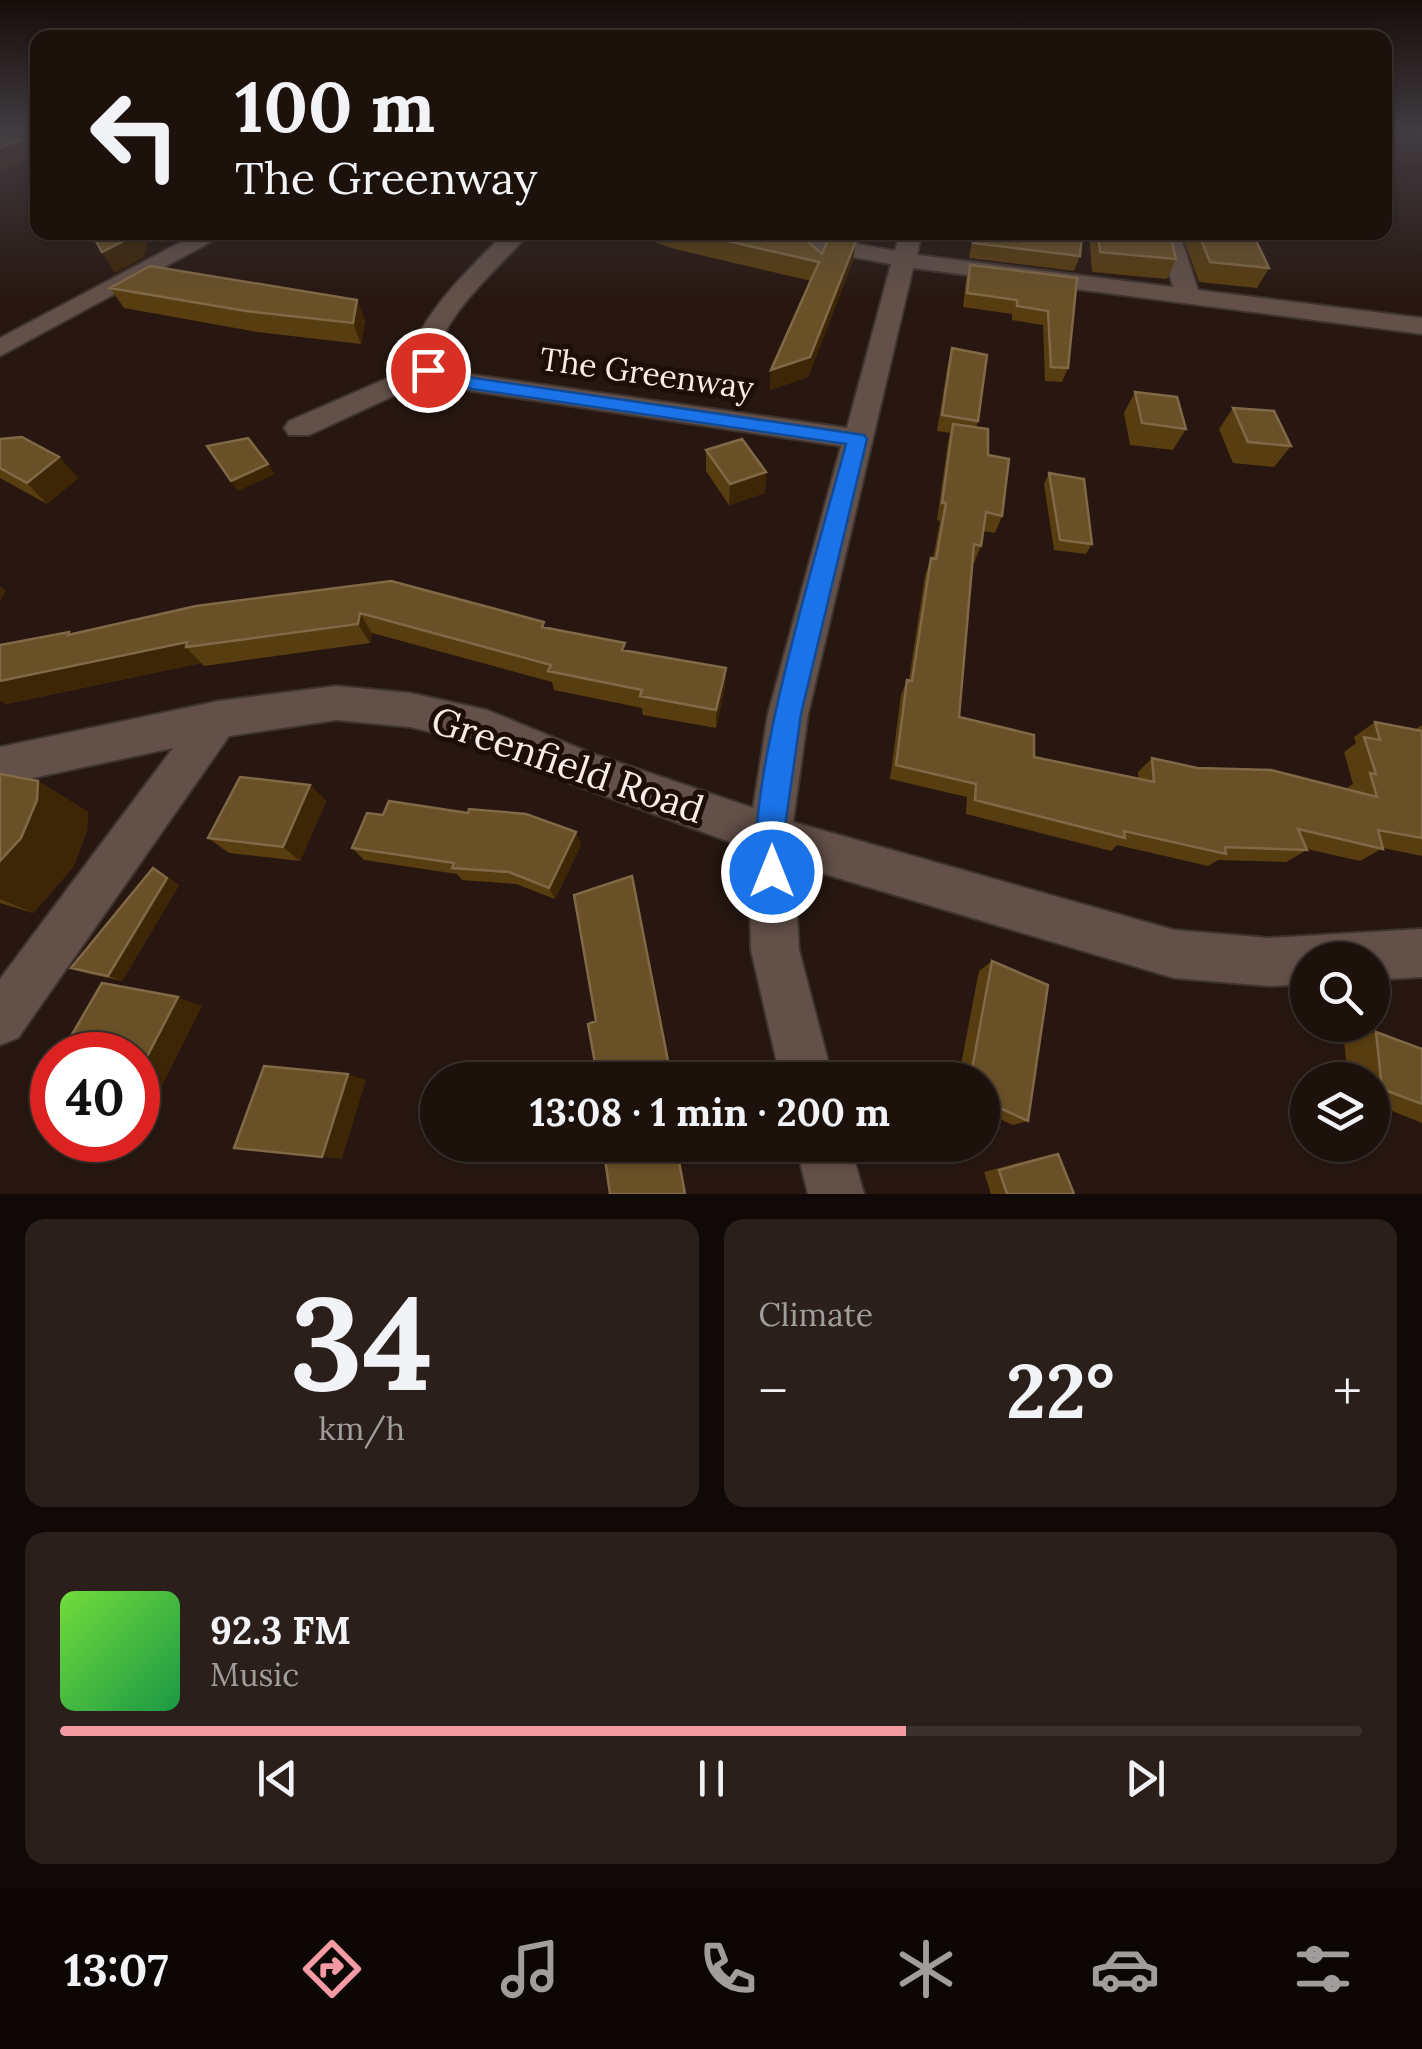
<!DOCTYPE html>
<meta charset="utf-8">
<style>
body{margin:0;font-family:Lora,serif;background:#2a1f1a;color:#f1f3f6;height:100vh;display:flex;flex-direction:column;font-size:38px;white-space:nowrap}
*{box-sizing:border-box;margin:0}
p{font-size:32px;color:#a09d9d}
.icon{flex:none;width:55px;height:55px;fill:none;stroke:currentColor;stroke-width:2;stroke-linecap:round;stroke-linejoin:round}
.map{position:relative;height:1194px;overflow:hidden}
.details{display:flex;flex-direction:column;gap:25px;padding:25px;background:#100907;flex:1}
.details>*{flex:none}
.guide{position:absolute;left:30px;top:30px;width:1362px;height:210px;border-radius:20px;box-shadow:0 2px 8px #0004,0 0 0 2px #3b312d;background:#1d110c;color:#f1f3f6;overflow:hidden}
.tools{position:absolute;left:1290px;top:942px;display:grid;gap:20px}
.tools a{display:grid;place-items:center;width:100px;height:100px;border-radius:50%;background:#1d110c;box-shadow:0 2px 8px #0004,0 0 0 2px #3b312d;font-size:50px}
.speed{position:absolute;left:30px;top:1032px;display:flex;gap:20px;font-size:50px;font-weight:700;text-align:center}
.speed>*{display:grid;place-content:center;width:130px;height:130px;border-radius:50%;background:#1d110c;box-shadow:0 2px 8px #0004,0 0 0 2px #3b312d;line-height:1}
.speed .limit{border:15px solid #d22;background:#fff;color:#111}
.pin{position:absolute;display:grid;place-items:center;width:85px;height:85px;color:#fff;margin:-42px;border:5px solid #fff;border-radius:50%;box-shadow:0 2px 10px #0007}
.me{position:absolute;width:110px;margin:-55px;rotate:0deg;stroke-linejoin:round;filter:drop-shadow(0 0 8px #0008)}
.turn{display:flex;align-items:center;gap:35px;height:210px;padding:0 40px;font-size:45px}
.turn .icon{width:130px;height:130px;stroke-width:2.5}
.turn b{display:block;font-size:70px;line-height:85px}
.big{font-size:75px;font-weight:700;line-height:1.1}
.details .widget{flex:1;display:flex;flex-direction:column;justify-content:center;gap:15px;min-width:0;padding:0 35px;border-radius:20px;background:#2a1f1a}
.details .dial{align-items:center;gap:0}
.dial b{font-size:130px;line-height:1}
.song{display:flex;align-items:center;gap:30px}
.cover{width:120px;height:120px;border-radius:15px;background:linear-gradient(135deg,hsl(100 70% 55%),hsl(140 70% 35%))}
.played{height:10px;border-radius:5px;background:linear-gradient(90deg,#f49aa2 65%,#3b312d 65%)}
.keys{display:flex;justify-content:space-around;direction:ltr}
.heat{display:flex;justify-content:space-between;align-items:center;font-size:55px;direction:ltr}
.details .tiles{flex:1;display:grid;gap:25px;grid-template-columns:1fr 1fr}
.widget:last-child{grid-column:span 2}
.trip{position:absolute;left:420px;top:1062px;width:580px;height:100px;border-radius:50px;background:#1d110c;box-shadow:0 2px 8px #0004,0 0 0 2px #3b312d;font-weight:700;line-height:100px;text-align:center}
.menu{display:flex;height:160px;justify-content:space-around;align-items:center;background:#0c0705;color:#a09d9d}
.menu .icon{width:70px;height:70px}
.menu .current{color:#f49aa2}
.menu b{font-size:45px;color:#f1f3f6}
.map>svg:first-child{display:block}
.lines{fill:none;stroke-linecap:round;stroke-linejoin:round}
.minor-casing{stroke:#3e332f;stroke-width:4}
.minor{fill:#635048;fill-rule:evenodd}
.wall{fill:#583d10}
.shaded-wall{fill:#3d2606}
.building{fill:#695027;stroke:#806946;stroke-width:2.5}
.route{fill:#1a73e8;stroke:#114b97;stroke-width:2.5}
.labels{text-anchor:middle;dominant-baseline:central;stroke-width:10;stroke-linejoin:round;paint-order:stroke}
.street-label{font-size:32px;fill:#f8ede8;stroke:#1d0e08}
.near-street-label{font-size:38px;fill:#f8ede8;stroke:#1d0e08}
</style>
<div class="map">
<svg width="1422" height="1194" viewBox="0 0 1422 1194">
<rect width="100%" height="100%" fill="#271710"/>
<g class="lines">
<defs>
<path id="minor" d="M200 232H229L0 356V338Z
M506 232H530C506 262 429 325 439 365L474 375 847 428 891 264 754 239 743 232H793L895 251 900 232H922L917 255 1173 287 1157 232H1179L1198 290 1422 318V334L913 268 808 714 793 822 1174 930 1269 938 1422 929V977L1372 980V960H1308V984L1269 986 1174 978 794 865 799 950 833 1080H781L751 950 749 849 570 783 482 744 410 727 336 720 229 736 18 1038 0 1045V979L173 748 0 785V747L219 701 336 686 410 693 487 710 591 753 753 808 768 714 841 446 472 391 430 379 309 435H289L284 428 289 421 413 367C403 329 480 258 506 232Z
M796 1145H850L864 1194H808Z"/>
</defs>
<!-- minor casing -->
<use href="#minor" class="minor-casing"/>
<!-- minor -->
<use href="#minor" class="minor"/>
</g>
<!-- wall -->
<path class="wall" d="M625 232H797L822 254 853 261 808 377 770 390 771 370 811 281 675 249Z
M974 232 1080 256 1074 271 969 258Z
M1089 232H1169L1176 259 1167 279 1092 272Z
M1181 232H1252L1269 268 1257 288 1199 282Z
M970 265 1077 278 1068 368 1062 382 1045 381 1043 325 1012 320V314L963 307 966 279Z
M110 288 357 300 365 321 361 344 257 332 124 308Z
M952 348 978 421 976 427 988 455 1002 516 995 533 983 531 981 546 974 563H973L959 717 1034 757 1138 779V772L1152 758 1197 768 1349 790 1348 787 1353 784 1344 752 1356 743 1354 737 1375 722 1414 730 1422 725V856L1383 848 1360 861 1307 849V850L1286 862 1218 860 1208 866 1117 845 1111 851 966 814 967 797 890 779 901 695 907 680H909L925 575 931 558H933L940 521 937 520 948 442 950 433 937 431 948 364Z
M1135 392 1186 429 1173 450 1130 445 1124 413Z
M1233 408 1291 446 1274 467 1233 463 1219 429Z
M0 439 59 457 78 478 47 504 0 478Z
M706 450 766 472 765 493 729 505 706 471Z
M1049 473 1092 544 1086 554 1054 550 1044 484Z
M391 581 626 651 726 668 725 687 716 728 643 715 642 708 554 690 552 682 372 633 370 643 204 666 201 663 6 704 0 700V681L72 634Z
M0 774 38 781 88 812 87 830 74 866 33 913 0 903Z
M310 785 326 801 300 861 229 853 208 838Z
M383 815 576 832 581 845 555 899 516 884 462 880 457 874 364 860 352 848Z
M153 868 179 885 122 981 85 973 71 968Z
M992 961 1028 1121 1013 1125 982 1111V1080H958L979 971Z
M1376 1032 1422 1049V1123L1372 1103V1080H1348L1344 1040Z
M1058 1154 1074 1194H991L984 1172 1041 1157Z"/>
<!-- shaded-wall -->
<path class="shaded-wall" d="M38 134V155L0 171V148Z
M133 232H152L143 258 115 273 102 252Z
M856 241 853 261 808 377 770 390 771 370Z
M357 300 365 321 361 344 353 323Z
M59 457 78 478 47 504 27 483Z
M268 464 275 474 238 491 231 481Z
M766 472 765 493 729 505 730 484Z
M0 586 6 591 0 601Z
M360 613 372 633 370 643 358 624Z
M187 642 186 647 201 663 6 704 0 700V681Z
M726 668 725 687 716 728V710Z
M38 781 88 812 87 830 74 866 33 913 0 899V861Z
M310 785 326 801 300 861 283 847Z
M576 832 581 845 555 899 549 888Z
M153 868 179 885 122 981 108 976Z
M635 890 670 1068 665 1069 666 1080H665Z
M178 997 202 1006 138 1133V1074Z
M348 1074 366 1080 342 1159 322 1157Z"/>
<!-- building -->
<path class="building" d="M12 131H38V134L0 148V136Z
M91 232H133L131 237 102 252Z
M688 232H797L822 254 829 237 856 241 810 357 771 370 819 262Z
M975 232H1062L1082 235 1080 256 973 243Z
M1098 232H1169L1176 259 1100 252Z
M1198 232H1252L1269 268 1210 262Z
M970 265 1077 278 1068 368 1051 367 1048 311 1017 306V300L967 293Z
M150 266 357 300 353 323 246 311 110 288Z
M952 348 987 355 978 421 942 415Z
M1135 392 1177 397 1186 429 1142 423Z
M1233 408 1274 411 1291 446 1248 442Z
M953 424 988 429V455L1009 459 1002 516 986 512 981 546 974 544 959 717 1034 735V757L1154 782 1152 758 1197 768 1271 770 1377 797 1370 773 1376 774 1364 737 1380 740 1375 722 1422 731V838L1378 830 1383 849 1298 829 1307 850 1225 847 1226 854 1124 831 1125 838 975 800 976 784 896 765 907 680 912 681 931 558 936 559 946 503H942Z
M22 437 59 457 27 483 0 468V439Z
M248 438 268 464 231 481 207 446Z
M742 439 766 472 730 484 706 450Z
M1049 473 1084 479 1092 544 1060 540Z
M391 581 544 622 542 627 625 643 622 650 726 668 716 710 640 696 642 690 548 671 551 665 360 613 358 624 186 647 187 642 0 681V645L69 632 68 635 196 606Z
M0 774 38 781 37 800 21 838 0 861Z
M240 777 310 785 283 847 208 838Z
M389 801 468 813 469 809 526 814 576 832 549 888 509 872 452 868 454 863 352 848 367 813 383 815Z
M153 868 167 878 108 976 71 968Z
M632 876 668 1061 662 1063 665 1080H598L588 1024 596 1021 574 895Z
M992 961 1048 985 1028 1121 982 1100V1080H970Z
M102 983 178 997 138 1074V1055H60Z
M1376 1032 1422 1049V1104L1382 1089Z
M264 1066 348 1074 322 1157 234 1148Z
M52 1086V1118L36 1115Z
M603 1145H676L685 1194H610Z
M1058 1154 1074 1194H1007L999 1170Z"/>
<!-- sky -->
<linearGradient id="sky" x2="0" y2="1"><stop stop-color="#150d09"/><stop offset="0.44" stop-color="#413c42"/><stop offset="1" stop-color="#413c42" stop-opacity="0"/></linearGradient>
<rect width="1422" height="298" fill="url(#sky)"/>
<!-- route -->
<path class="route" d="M428 364 474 378 864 435 867 439 801 714 784 834 786 872 782 883 772 887 761 883C734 817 825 525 846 444L472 389 422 374 419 370Z"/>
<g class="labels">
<!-- street labels -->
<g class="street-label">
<text transform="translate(647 373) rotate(8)">The Greenway</text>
</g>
<!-- near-street labels -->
<g class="near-street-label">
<text transform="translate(568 764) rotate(19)">Greenfield Road</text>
</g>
</g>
</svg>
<div class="tools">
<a><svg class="icon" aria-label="search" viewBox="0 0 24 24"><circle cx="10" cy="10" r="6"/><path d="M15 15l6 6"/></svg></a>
<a><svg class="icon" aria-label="layers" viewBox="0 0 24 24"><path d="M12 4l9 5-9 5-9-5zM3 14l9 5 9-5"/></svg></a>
</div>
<div class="speed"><div class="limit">40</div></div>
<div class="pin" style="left:428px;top:370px;background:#d93025"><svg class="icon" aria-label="arrive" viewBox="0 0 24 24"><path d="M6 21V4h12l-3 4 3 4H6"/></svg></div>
<svg class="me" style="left:772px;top:872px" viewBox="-20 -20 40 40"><circle r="17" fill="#1a73e8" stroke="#fff" stroke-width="3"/><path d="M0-11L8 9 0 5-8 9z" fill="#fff"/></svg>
<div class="trip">13:08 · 1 min · 200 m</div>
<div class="guide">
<div class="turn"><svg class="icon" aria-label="left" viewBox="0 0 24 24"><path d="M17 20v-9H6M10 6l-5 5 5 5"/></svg><div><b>100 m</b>The Greenway</div></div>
</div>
</div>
<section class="details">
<div class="tiles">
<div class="widget dial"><b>34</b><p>km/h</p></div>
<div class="widget"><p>Climate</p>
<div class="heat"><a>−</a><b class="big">22°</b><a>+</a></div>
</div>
<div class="widget">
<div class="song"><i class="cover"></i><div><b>92.3 FM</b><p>Music</p></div></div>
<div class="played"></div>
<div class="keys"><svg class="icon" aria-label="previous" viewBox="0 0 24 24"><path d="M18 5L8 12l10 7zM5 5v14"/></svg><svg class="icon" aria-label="pause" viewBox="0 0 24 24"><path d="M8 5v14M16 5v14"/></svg><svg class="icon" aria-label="next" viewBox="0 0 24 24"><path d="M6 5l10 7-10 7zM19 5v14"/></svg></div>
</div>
</div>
</section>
<nav class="menu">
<b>13:07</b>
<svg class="icon current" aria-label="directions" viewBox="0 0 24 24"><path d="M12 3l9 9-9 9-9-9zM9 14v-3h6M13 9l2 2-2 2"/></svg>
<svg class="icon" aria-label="music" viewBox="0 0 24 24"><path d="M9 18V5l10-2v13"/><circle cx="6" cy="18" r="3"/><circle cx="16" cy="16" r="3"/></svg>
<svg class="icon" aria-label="phone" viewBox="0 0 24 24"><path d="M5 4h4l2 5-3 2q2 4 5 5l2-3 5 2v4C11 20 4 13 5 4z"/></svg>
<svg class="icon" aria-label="climate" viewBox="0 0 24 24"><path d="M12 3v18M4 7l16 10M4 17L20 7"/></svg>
<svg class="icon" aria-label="car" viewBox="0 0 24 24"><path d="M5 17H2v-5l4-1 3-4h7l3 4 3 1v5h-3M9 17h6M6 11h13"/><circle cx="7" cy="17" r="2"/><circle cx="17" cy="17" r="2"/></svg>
<svg class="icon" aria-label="filters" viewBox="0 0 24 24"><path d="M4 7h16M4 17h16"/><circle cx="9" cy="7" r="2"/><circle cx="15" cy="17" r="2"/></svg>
</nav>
